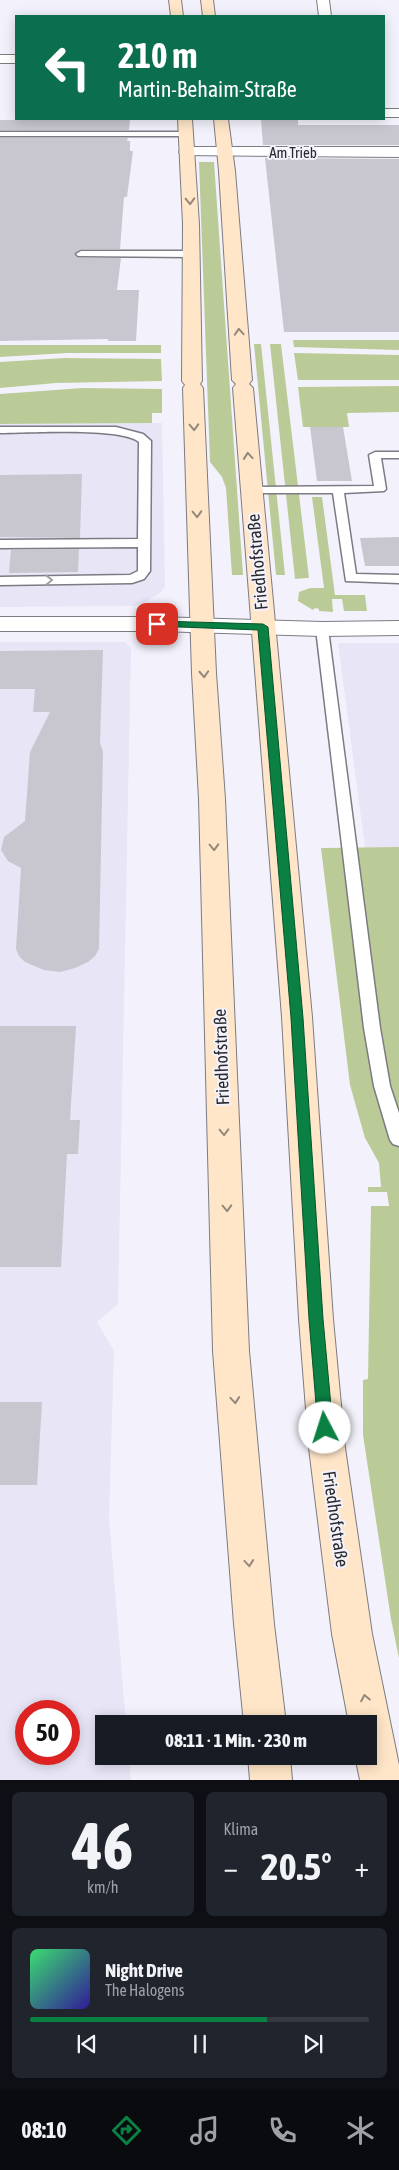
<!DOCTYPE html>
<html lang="de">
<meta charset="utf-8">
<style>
body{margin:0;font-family:"Asap Condensed",sans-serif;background:#20242c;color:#f1f3f6;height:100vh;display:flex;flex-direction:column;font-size:19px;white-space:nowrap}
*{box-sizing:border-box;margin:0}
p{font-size:16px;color:#9ea1a6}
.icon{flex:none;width:28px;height:28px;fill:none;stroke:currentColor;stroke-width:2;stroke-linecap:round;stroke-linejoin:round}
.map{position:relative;height:1780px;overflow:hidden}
.sheet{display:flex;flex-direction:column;gap:12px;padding:12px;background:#0d0f14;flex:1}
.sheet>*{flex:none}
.top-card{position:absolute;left:15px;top:15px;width:370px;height:105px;border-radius:0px;box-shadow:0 2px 12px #0003;background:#0b6e4f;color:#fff;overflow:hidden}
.speed{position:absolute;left:15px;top:1700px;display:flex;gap:10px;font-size:25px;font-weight:700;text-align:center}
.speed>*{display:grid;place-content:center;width:65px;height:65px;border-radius:50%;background:#171b24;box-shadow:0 2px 12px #0003;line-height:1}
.speed .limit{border:8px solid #d22;background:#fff;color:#111}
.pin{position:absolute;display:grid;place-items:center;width:42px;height:42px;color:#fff;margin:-21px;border-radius:10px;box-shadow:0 2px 8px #0006}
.me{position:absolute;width:55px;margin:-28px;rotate:355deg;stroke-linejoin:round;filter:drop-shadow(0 0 4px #0008)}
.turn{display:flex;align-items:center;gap:18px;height:105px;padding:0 20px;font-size:22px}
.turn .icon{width:65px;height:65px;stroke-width:2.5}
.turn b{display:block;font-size:35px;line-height:42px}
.big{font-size:38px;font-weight:700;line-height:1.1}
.sheet .card{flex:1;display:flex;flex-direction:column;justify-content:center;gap:8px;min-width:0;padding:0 18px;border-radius:8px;background:#20242c}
.sheet .dial{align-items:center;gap:0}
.dial b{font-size:65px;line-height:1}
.song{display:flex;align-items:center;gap:15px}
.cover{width:60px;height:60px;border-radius:8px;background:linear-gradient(135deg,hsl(140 70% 55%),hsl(250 70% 35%))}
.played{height:5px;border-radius:2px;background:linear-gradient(90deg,#0b8043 70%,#363941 70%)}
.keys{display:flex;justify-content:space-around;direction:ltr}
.heat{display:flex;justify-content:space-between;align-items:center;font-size:28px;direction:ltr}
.sheet .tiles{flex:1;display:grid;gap:12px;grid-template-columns:1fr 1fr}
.card:last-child{grid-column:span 2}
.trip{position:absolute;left:95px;top:1715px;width:282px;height:50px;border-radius:0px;background:#171b24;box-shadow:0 2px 12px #0003;font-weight:700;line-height:50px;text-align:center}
.tabs{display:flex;height:80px;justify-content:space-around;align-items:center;background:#090b0e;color:#9ea1a6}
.tabs .icon{width:35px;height:35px}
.tabs .selected{color:#0b8043}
.tabs b{font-size:22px;color:#f1f3f6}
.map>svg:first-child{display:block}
.built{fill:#e7e5f6;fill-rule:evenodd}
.green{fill:#bbcb97}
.building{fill:#c8c7d0}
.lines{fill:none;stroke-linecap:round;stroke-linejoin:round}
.lane-casing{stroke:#7c7b83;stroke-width:3}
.street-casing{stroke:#7c7b83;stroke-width:2}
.secondary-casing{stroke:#7c7b83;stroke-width:2}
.lane{fill:#fff;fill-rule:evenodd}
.street{fill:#fff;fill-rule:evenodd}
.secondary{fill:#ffe6c8;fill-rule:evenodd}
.oneway{stroke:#94887a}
.oneway2{stroke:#9f9fa0}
.route{fill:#0b8043;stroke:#07532c}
.labels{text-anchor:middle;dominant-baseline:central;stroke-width:4;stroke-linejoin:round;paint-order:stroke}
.far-street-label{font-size:15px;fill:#29292c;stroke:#f3f2fc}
.street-label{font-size:18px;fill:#29292c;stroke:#f3f2fc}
</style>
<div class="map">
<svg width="399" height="1780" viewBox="0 0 399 1780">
<rect width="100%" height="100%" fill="#f3f2fc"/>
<!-- built -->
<path class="built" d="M162 423 165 586 161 592 144 603 133 606 0 607V424Z
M0 642H125L131 648 118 1304 97 1322 114 1351 109 1517 126 1724H104V1756H129L131 1780H0ZM26 1711H69V1754H26Z
M338 643H399V847L365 848Z"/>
<!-- green -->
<path class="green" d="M199 162H214L243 575H232L226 488 222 477 210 462Z
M293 340H399V350L294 347Z
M254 344H261L285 575H276Z
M270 344H281L309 578H307L295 579Z
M0 345H161V353H68L0 357Z
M294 353 399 355V380H298Z
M64 358 161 359 162 381 56 383 0 388V362Z
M399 386V412L347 413 349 427H303L298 387Z
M83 388 162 389V413H152V423L0 424V394Z
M312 497H322L335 595H365L367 611H344L342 599H332L333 612 319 611V609L315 608 313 610 298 601 299 592 310 588H324Z
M399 847V1658L391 1619 363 1435V1380L368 1379 371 1206H389L387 1192H368V1187H381L379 1163 365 1138 350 1085 321 848Z"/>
<!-- building -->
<path class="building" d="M0 120H130L129 130H0Z
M261 120H298V125H399V145H263Z
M0 138H128L127 141H130V151H133L127 197H124L120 249H81L74 254 78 258H121L117 290H139L136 341H108V339L0 341Z
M265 158 399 159V332H284Z
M310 427H343L352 481H317Z
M82 474 80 538 0 537V475Z
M399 537V566H365L360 538Z
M79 549 78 572 9 573 11 550Z
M103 650 100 743 103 751 99 949 95 956 88 962 75 968 60 972 44 970 25 962 19 956 16 949 21 868 8 861 1 850 4 837 25 821 30 752 50 712H33L35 689H0V651Z
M0 1026H76L70 1120H80L78 1154H67L61 1267H0Z
M0 1402H42L37 1485H0Z"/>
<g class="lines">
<defs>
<path id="lane" d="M0 132H187L191 134 187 136H0Z
M81 251H190L195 254 190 257 78 256 76 254Z
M0 427H116L143 434 151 441 150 571 144 579 132 583 0 585V577L130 575 138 571V547L0 548V540L138 539 139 442C121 427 28 433 0 433Z
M375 452H399V458H381L386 489 384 491 344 493 356 574 399 575V583L346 581 333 493H251L245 490 251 487 374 486 369 455Z
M322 625 328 629 380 1028 390 1086 399 1113V1146L393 1144 390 1140 374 1086 364 1028 316 629Z"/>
<path id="street" d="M317 0H329L331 16H319Z
M0 55H16V63H0Z
M384 109H399V117H384Z
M187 147H399V157L182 155 179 152 182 149Z
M0 617H157L322 622 399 621V635L322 636 157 631H0Z"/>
<path id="secondary" d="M169 0H181L183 16H171Z
M201 0H213L215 16H203Z
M178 119H192L199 224 202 381 200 384 203 388 216 673 225 799 249 1351 274 1624 286 1724H244L234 1624 213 1351 199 799 192 673 183 388 185 385 182 381 183 224Z
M214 119H228L235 171 252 380 249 384 253 388 312 1017 333 1319 345 1448 372 1634 399 1765V1780H360L355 1756H369V1724H349L332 1634 309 1448 299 1319 282 1017 233 388 236 384 232 380 219 171Z
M248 1756H290L292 1780H250Z"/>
</defs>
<!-- lane casing -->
<use href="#lane" class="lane-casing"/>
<!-- street casing -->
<use href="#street" class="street-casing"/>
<!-- secondary casing -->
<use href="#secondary" class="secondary-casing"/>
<!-- lane -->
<use href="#lane" class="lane"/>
<!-- street -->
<use href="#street" class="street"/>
<!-- secondary -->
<use href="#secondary" class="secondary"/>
</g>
<!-- one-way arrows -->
<defs><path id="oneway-chevron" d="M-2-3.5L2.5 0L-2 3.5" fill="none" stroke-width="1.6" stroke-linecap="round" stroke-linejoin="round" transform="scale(1.25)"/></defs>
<g class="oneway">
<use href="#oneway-chevron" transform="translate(190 201) rotate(88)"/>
<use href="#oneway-chevron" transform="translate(239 332) rotate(-94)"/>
<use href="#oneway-chevron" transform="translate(194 427) rotate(88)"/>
<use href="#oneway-chevron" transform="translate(248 456) rotate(-95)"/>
<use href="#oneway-chevron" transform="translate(197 514) rotate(88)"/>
<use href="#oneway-chevron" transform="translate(204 674) rotate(87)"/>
<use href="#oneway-chevron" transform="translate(214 847) rotate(88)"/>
<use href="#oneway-chevron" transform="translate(224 1132) rotate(88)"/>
<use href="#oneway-chevron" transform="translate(227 1208) rotate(88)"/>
<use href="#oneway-chevron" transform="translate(235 1400) rotate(85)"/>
<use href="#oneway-chevron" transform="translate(249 1563) rotate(85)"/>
<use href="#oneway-chevron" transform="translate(365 1698) rotate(-101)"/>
</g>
<use class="oneway2" href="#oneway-chevron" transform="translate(49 580) rotate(-1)"/>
<!-- route -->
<path class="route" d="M157 621 263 624 268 627 303 1018 323 1319 333 1428 331 1433 325 1434 320 1433 318 1428 309 1319 291 1018 258 630 154 626 152 624Z"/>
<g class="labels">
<!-- far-street labels -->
<g class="far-street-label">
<text x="293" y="152">Am Trieb</text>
</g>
<!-- street labels -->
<g class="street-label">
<text transform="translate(257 562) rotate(-95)">Friedhofstraße</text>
<text transform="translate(221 1057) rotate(-92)">Friedhofstraße</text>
<text transform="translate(336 1519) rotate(82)">Friedhofstraße</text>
</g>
</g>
</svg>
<div class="speed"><div class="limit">50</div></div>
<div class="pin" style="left:157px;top:624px;background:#d93025"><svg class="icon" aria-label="arrive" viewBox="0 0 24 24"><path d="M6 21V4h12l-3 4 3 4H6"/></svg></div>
<svg class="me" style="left:325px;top:1428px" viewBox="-20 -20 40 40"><circle r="19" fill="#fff"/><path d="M0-13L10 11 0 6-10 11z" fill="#0b8043"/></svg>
<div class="trip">08:11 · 1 Min. · 230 m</div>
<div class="top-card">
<div class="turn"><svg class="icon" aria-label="left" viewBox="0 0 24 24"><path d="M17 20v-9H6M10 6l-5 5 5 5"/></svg><div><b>210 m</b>Martin-Behaim-Straße</div></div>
</div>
</div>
<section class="sheet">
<div class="tiles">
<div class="card dial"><b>46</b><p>km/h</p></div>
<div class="card"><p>Klima</p>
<div class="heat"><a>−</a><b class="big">20.5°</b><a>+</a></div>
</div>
<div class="card">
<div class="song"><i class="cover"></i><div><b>Night Drive</b><p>The Halogens</p></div></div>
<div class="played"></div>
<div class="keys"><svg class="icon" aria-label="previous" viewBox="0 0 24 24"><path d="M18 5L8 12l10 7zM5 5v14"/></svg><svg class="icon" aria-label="pause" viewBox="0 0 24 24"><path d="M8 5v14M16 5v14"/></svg><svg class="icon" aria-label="next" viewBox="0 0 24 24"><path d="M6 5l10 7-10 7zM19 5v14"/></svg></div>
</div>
</div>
</section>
<nav class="tabs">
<b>08:10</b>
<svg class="icon selected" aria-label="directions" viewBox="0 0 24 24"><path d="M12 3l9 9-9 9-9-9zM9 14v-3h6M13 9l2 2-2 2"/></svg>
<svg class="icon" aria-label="music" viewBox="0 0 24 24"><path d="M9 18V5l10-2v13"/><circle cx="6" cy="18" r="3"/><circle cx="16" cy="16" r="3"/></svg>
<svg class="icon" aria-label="phone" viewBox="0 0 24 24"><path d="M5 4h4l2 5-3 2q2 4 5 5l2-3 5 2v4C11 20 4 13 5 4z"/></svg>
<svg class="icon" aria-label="climate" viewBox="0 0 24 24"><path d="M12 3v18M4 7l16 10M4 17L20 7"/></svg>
</nav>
